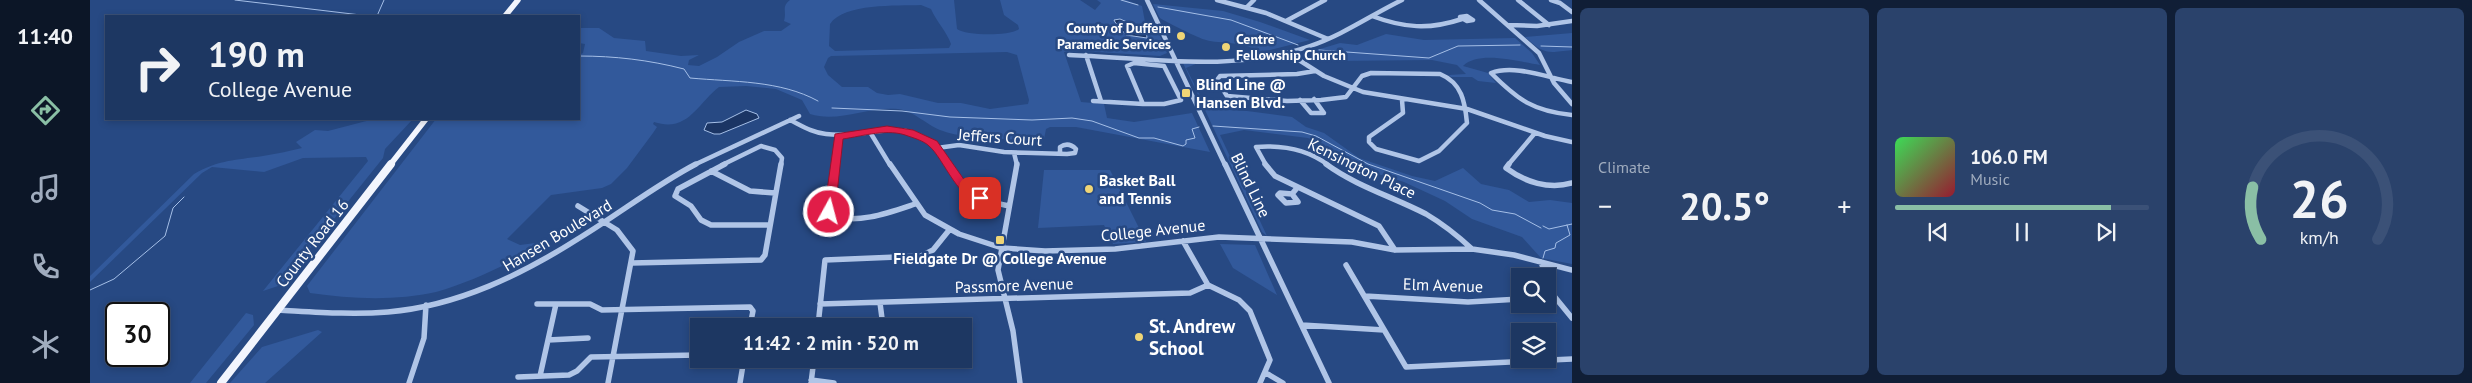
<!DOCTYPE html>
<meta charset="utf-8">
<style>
body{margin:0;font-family:"PT Sans",sans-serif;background:#2a426b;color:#f1f3f6;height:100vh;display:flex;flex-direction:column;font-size:19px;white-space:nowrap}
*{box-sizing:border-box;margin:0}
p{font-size:16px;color:#a0acbe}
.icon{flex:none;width:28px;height:28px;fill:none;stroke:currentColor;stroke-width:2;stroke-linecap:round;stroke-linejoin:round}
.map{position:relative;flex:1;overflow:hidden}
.details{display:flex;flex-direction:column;gap:8px;padding:8px;background:#101e36;width:900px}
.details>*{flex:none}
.banner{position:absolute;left:15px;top:15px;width:475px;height:105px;border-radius:0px;box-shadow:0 2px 8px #0003,0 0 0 1px #3b5177;background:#1d3762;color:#f1f3f6;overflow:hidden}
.controls{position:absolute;left:1421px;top:268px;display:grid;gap:10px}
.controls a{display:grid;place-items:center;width:45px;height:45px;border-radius:0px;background:#1d3762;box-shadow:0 2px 8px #0003,0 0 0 1px #3b5177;font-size:25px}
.speed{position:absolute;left:15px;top:302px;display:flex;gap:10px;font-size:25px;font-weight:700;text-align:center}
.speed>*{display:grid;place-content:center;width:65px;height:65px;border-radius:50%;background:#1d3762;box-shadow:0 2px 8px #0003,0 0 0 1px #3b5177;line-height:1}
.speed .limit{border:2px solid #111;border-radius:8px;background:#fff;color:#111}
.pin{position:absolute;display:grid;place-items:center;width:42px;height:42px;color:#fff;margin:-21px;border-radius:10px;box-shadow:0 2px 8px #0006}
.me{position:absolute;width:55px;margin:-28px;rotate:7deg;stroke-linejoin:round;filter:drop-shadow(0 0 4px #0008)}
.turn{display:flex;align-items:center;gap:18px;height:105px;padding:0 20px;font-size:22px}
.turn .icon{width:65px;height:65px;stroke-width:2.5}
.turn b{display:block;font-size:35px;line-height:42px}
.big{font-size:38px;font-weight:600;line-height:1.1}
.details .card{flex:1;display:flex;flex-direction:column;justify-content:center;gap:8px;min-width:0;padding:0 18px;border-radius:8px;background:#2a426b}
.details .dial{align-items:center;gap:0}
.dial svg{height:130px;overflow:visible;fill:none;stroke:#3b5177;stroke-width:7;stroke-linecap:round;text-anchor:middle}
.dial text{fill:#f1f3f6;stroke:none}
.song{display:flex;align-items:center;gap:15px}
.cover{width:60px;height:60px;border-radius:8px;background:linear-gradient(135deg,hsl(130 70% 55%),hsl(350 70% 35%))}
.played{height:5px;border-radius:2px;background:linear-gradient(90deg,#8abfa5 85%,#3b5177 85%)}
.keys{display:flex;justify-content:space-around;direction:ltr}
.heat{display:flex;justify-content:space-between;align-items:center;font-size:28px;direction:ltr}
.details .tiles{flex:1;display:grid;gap:8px;grid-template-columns:repeat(3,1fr)}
.trip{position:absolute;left:600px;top:318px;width:282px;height:50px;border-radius:0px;background:#1d3762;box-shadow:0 2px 8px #0003,0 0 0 1px #3b5177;font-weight:600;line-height:50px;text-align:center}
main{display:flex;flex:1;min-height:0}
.tabs{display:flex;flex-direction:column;width:90px;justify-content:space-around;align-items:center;background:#0c1627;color:#a0acbe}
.tabs .icon{width:35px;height:35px}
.tabs .selected{color:#8abfa5}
.tabs b{font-size:22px;color:#f1f3f6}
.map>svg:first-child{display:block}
.green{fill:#32599b;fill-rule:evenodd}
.water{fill:#1b3564;stroke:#a5bfe7}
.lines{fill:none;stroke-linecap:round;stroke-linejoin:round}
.stream{stroke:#a5bfe7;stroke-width:1}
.minor-far1{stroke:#b0c5e7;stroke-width:4.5}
.minor{stroke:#b0c5e7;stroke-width:5.5}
.major-far1{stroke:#f2f5fd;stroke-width:5.5}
.major{stroke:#f2f5fd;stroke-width:8}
.route{fill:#e11d48;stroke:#92132f}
.poi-dot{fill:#efd576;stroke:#274983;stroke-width:2}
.labels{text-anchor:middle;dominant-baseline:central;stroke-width:5;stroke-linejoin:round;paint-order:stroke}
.far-poi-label{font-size:14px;font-weight:bold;fill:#fff;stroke:#274983;text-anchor:end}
.poi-label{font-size:16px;font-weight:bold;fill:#fff;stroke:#274983;text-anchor:start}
.street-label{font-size:16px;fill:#fff;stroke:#274983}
.near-poi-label{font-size:19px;font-weight:bold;fill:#fff;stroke:#274983;text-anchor:start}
</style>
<main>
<nav class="tabs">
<b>11:40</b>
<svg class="icon selected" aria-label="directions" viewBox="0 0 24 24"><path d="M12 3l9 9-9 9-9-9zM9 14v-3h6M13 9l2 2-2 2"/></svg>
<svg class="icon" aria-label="music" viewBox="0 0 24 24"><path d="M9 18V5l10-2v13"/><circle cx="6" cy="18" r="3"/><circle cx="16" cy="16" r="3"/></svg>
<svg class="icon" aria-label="phone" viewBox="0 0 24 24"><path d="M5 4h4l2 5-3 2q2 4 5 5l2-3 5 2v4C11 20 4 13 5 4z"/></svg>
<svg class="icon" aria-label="climate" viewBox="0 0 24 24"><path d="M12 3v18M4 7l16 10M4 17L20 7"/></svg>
</nav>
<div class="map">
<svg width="1482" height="383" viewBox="0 0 1482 383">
<rect width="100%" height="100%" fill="#274983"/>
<!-- green -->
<path class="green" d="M700 0H864L867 29C876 36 921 36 929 29L928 25 914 15 910 0H990L1005 10 1011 3 1007 0H1036L1052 6 1055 22 1067 29 1077 53 1070 56 991 51 974 52 991 102 1014 104 1017 118 1044 122 1102 113 1120 152 986 127H960L956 129 954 139 941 140C918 139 874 139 853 131 837 126 825 111 808 109 778 106 749 123 720 114L712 100 686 89 656 86 629 87C607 104 598 133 564 122L563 124 567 127 563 133 537 168 521 184 512 188 461 195 417 239 430 245 453 242 454 245C420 262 383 282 346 292 306 301 261 299 220 293L217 286 346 119H489V55L493 53 495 44 489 43V28H509L524 38 555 41 556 51 591 56 609 55 599 60 598 65 609 66 627 57 649 42 674 31H691L701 24 694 21C697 11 691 7 700 0ZM831 5 841 9C846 21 857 32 861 44L859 48 745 51 739 46 740 24C754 3 807 6 831 5ZM917 52 927 55 939 100 938 104 900 109 871 103H848L810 94 798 95 787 93 778 87H752L738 75 734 67 738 58 741 56Z
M1063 4 1133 11 1170 22 1220 40 1168 53C1159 41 1129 44 1116 40 1110 39 1074 21 1070 18 1068 15 1065 8 1063 4Z
M1482 33V50C1457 53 1455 55 1435 37Z
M1296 34 1334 40 1425 38 1442 53 1450 65C1430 62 1389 50 1373 66L1398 73 1406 83 1388 81 1382 77H1361L1359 75 1376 74 1367 65 1342 60 1241 61 1220 52 1250 43 1267 45Z
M1093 63H1108L1096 68 1117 109 1157 111 1202 117 1216 127 1234 133 1269 158 1322 176 1345 181 1373 168 1391 184 1419 190 1439 202 1460 200 1482 203V264L1451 258 1432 237 1382 219 1355 201 1314 182 1288 174 1218 138 1154 130 1130 135 1177 236 1172 232Z
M284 119H323L295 149 293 158 191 285 173 291 278 161 276 157 213 158 174 172 122 167 112 173 0 282V276L104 174C128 160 146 160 173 156 186 154 199 151 212 148L206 142 225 130 238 131Z
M954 170H1020L1056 242 1023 244 1014 225 948 228Z
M1130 244 1165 245 1187 295 1143 268Z
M156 313 163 315 164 325 116 383H100Z
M228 330 232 332 175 383H140L172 347Z"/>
<!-- water -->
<path class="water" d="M1030 19 1056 30 1057 38 1036 35 1025 22 1024 20Z
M656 110 667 114 669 118 630 134H624L614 130 617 123 632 122Z"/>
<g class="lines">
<!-- stream -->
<path class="stream" d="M145 0 279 16
M1031 0 1048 5
M1068 7 1141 20 1208 45
M287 16 294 0
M1451 46 1482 47
M1229 50 1339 58 1368 46 1430 45
M489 56C525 56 559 60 594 69L600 78C643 82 690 80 728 101
M742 108 812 111 860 117 942 120 982 118 1002 121 1049 138H1064L1093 146 1096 144V140L1105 138 1102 129 1109 127
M1123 126 1212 132 1226 136 1278 164 1390 203 1402 210 1425 214 1451 228
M1453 226 1459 229 1482 224
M1453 258 1455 251 1465 248 1466 243 1480 235 1477 225
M0 290 24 279 75 236 83 208 94 197"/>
<!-- minor-far1 -->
<path class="minor-far1" d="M1057 0 1135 165
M1127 0 1176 13 1238 39
M1389 0 1449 53 1464 83 1482 104
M1428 0 1459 25
M1461 0 1470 3 1482 12
M1157 7 1164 0
M1282 16C1314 28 1339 30 1372 19
M1377 16 1383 20 1377 21 1370 17Z
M1196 21 1235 0
M1418 25 1447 26 1482 21
M1198 53 1234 76 1273 92 1377 109 1455 136 1482 142
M979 55C1058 58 1144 73 1220 46 1253 35 1281 15 1312 0
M996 55 1011 101
M1044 63 1074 66 1091 100 1074 104H1053L1037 66Z
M1225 71 1207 74 1130 76 1127 80 1137 96 1197 101 1231 100 1256 97 1272 76 1281 73 1350 74C1372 83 1375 102 1377 123L1349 151 1329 161 1286 149 1279 142V137L1313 113 1312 100
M1482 82C1458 78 1425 64 1401 73 1428 100 1443 111 1482 115
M1210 100 1221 113H1234L1224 99
M1003 101 1053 104
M700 120C712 126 723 133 736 134 787 141 823 106 858 165
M780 132 800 165
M847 148 869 145 914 152 977 154 985 153 986 149C981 144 976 143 970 147V153
M924 153 927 165
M604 165 709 116
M632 165 671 146 685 150 692 158 691 165
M745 165 748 136
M1176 165 1166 147C1192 145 1217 149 1238 165
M1418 165 1445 133"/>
<!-- minor -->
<path class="minor" d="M635 164 588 189 585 196 601 206 611 220 621 225H679
M745 164 739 212 741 216C769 224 798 213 825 204
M800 164 835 215 869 234 912 248 955 251 1025 249 1129 237 1262 242 1305 250 1382 249 1424 255 1482 270
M857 164C872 189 890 201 919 206
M927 164 908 270 923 331 930 383
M1135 164 1239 383
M1175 164 1185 176 1289 226 1305 250
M1236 164C1266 186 1303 197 1336 214 1353 224 1368 236 1382 249
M1419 164 1416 168C1435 182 1459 190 1482 183
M621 171 660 191 685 193
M1190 193 1202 194 1208 202 1196 203 1188 195Z
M1202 194 1207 188
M488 206 527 230 543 251 518 383
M1093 241 1118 285 1149 300 1160 311 1180 360 1170 383
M1451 262 1456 276
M542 263 671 260 675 255 691 164
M1256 265 1316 367 1482 359
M1458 279 1464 296 1482 318
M1275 296 1378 302 1430 299
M790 303 793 326
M447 304H500L512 310 660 307 663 311 660 326
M730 304 1100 293 1118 285
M188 310C225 312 261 315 298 312 368 306 433 274 491 237 530 213 566 185 606 164
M1212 325 1294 330
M728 326 735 260 831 256 843 250 860 229
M458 340 498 338
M1176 373 1193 383
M450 376 466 304
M428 377 479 375 487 371 501 357 609 355
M721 380 744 383
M319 383 334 338 336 305
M650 383 654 359
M721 383 724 359"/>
<!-- major-far1 -->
<path class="major-far1" d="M415 16 428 0
M300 165 336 119"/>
<!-- major -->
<path class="major" d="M131 383 301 164"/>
</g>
<!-- route -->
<path class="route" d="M797 126 823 130 847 141 875 181 894 195V201C871 207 853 157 839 146 834 141 824 138 818 136 798 128 773 136 753 139L745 212 744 214H735L734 212 745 134Z"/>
<!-- markers -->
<g class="poi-dot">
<circle cx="1091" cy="36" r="5"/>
<circle cx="1136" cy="47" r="5"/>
<rect x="1091" y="88" width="10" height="10" rx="2.5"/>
<circle cx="999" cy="189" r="5"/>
<rect x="905" y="235" width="10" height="10" rx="2.5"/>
<circle cx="1049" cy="337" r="5"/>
</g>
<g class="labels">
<!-- far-poi labels -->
<g class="far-poi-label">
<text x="1081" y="28">County of Duffern<tspan x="1081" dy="16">Paramedic Services</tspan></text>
<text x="1146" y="39" text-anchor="start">Centre<tspan x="1146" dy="16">Fellowship Church</tspan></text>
</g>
<!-- poi labels -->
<g class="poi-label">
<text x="1106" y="84">Blind Line @<tspan x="1106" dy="18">Hansen Blvd.</tspan></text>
<text x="1009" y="180">Basket Ball<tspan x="1009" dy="18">and Tennis</tspan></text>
<text x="910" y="258" text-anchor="middle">Fieldgate Dr @ College Avenue</text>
</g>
<!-- street labels -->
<g class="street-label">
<text transform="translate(910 137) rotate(4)">Jeffers Court</text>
<text transform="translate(1272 168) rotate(26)">Kensington Place</text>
<text transform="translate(1161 185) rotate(64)">Blind Line</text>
<text transform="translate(1063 230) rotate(-6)">College Avenue</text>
<text transform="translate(467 235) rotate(-31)">Hansen Boulevard</text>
<text transform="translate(222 243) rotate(-52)">County Road 16</text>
<text transform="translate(924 285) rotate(-2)">Passmore Avenue</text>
<text transform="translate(1353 285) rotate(2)">Elm Avenue</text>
</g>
<!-- near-poi labels -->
<g class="near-poi-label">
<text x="1059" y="326">St. Andrew<tspan x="1059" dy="22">School</tspan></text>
</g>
</g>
</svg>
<div class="controls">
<a><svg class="icon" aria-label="search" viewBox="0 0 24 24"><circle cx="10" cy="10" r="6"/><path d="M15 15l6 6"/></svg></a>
<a><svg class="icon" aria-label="layers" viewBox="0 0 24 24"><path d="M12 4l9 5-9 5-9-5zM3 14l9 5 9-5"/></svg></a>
</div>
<div class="speed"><div class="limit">30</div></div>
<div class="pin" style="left:890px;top:198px;background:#d93025"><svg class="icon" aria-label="arrive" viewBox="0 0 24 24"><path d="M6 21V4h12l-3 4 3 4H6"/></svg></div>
<svg class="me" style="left:739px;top:212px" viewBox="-20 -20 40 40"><circle r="17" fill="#e11d48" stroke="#fff" stroke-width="3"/><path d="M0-11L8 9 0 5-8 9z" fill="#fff"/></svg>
<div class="trip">11:42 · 2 min · 520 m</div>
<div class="banner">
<div class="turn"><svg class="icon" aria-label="right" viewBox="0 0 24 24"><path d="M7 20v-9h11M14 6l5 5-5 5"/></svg><div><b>190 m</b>College Avenue</div></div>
</div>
</div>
<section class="details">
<div class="tiles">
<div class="card"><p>Climate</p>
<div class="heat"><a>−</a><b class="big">20.5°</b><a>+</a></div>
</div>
<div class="card">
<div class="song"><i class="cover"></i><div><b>106.0 FM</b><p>Music</p></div></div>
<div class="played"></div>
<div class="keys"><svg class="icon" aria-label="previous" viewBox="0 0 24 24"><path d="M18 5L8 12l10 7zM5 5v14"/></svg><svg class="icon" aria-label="pause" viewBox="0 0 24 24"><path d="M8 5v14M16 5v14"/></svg><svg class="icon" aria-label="next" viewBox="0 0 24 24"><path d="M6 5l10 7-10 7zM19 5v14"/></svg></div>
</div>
<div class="card dial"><svg viewBox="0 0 100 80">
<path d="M14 69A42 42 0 1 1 86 69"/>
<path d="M14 69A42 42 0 0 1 9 37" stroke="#8abfa5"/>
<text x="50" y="56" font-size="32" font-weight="700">26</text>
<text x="50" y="72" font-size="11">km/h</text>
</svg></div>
</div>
</section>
</main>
